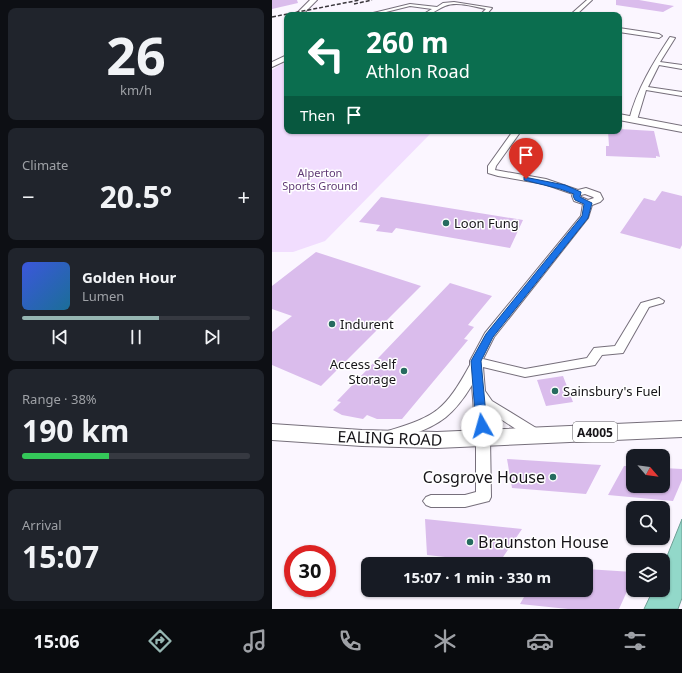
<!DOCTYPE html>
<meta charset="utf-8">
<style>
body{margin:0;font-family:"Noto Sans",sans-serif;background:#20242c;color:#f1f3f6;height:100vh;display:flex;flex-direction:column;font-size:15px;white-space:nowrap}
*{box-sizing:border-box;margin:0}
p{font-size:13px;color:#9ea1a6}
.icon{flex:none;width:22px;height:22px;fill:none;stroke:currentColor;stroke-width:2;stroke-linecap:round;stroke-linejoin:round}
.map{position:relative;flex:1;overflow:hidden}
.side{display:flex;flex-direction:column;gap:8px;padding:8px;background:#0d0f14;width:272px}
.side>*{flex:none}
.banner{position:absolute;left:12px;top:12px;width:338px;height:122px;border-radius:8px;box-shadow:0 1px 3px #0004;background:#0b6e4f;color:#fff;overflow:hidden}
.needle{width:26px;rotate:118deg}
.fabs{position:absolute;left:354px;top:449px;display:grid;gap:8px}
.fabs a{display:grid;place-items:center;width:44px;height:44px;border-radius:8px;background:#171b24;box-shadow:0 1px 3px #0004;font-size:20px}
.speed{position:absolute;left:12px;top:545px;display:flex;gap:8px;font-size:20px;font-weight:700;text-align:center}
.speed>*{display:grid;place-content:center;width:52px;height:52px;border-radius:50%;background:#171b24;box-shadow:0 1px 3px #0004;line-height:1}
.speed .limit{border:6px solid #d22;background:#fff;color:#111}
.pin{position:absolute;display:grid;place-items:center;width:34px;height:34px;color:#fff;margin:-41px -17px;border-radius:50% 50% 50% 0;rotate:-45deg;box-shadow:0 0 4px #0007}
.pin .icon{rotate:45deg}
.me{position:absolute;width:44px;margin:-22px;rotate:353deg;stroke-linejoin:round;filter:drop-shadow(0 0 3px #0008)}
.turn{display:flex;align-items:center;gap:14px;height:84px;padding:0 16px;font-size:18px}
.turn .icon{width:52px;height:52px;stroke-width:2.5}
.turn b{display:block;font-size:28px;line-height:34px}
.then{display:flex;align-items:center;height:38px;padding:0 16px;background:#0003;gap:8px;font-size:15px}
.big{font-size:30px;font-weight:700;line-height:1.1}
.side .widget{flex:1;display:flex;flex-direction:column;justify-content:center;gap:6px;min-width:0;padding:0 14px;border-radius:8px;background:#20242c}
.side .dial{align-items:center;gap:0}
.dial b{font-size:52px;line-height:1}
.song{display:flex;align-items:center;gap:12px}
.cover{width:48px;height:48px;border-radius:6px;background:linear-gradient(135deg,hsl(230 70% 55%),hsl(200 70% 35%))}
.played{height:4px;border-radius:2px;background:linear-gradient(90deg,#96b6b2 60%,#363941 60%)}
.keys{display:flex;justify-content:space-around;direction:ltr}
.heat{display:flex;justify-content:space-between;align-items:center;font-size:22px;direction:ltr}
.charge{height:6px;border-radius:3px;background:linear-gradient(90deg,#34c759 38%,#363941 0)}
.trip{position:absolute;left:89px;top:557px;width:232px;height:40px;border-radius:8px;background:#171b24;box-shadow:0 1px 3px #0004;font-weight:700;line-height:40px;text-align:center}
.menu{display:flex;height:64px;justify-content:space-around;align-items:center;background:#090b0e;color:#9ea1a6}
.menu .icon{width:28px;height:28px}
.menu .on{color:#96b6b2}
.menu b{font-size:18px;color:#f1f3f6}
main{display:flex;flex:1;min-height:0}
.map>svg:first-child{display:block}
.green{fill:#f1ddfe}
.water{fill:#92d8c9;stroke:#6d9e94}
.building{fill:#dabcec}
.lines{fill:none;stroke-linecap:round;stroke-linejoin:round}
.minor-casing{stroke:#766f7b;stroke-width:2}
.tertiary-casing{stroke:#766f7b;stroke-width:2}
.secondary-casing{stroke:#766f7b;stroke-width:2}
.primary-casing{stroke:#766f7b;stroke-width:2}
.minor{fill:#fff;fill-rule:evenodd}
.tertiary{fill:#fff;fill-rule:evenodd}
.secondary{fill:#fff;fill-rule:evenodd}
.primary{fill:#fff;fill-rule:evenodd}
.rail{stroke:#3a373c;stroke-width:1.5;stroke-dasharray:4 2;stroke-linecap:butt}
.route{fill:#1a73e8;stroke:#114b97}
.poi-dot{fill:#266b5f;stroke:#fff;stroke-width:1.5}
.labels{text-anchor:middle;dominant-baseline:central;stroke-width:3;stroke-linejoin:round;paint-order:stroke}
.far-park-label{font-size:11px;fill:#603a75;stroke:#fff}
.shield{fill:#fff;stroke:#5d5b5e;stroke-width:1}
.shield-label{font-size:12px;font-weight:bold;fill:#171519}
.poi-label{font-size:13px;fill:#171519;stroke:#fff;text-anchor:start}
.near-street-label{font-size:16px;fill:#171519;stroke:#fff}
.near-poi-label{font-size:16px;fill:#171519;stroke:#fff;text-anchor:end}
</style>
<main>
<section class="side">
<div class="widget dial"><b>26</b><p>km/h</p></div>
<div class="widget"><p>Climate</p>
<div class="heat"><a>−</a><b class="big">20.5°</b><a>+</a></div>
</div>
<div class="widget">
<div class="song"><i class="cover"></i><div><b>Golden Hour</b><p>Lumen</p></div></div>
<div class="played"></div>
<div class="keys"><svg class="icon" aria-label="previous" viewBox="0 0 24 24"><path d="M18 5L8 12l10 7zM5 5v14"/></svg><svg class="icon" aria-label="pause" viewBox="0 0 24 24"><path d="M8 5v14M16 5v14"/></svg><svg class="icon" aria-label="next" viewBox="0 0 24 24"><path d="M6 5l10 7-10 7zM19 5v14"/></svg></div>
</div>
<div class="widget"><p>Range · 38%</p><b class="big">190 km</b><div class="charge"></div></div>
<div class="widget"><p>Arrival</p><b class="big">15:07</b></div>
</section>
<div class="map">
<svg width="410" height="609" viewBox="0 0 410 609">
<rect width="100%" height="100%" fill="#fbf6ff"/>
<!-- green -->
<path class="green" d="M15 61V131H161L53 241 21 252H0V70Z"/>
<!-- water -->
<path class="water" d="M410 519V598L406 609H372L381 590H391V566Z"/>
<!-- building -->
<path class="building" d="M0 0H25L26 3 0 9Z
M344 0H367L402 6 391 12 344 5Z
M347 129 382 131 388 157 384 156V158L334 156V146H337L336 131H347Z
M390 191 410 196V245L408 249 348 233 372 198 383 201Z
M109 197 251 220 238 248 124 228 120 233 104 231 108 225 87 222Z
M44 252 149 286 49 386 0 365V332L20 316 0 309V286Z
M178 283 220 296 196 325 202 327 192 339 196 340 130 419H105L95 415 91 419 70 415 61 410 69 402 65 401Z
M291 376 301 402 274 406 265 380Z
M235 459 329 465 314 494 240 488Z
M352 466H361V486H391V468L410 469V480L401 501 336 495Z
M153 519 250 529 227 563 155 555Z
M314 569 361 572V578L347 609H296L248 604 256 590H314Z"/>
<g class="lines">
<defs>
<path id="minor" d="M315 0H320L304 15H298Z
M182 2 220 8 214 15H208L214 9C203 7 185 1 173 6 165 9 160 15 150 15L160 9 138 6 102 15H93L138 4 165 7 171 3Z
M347 28 387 34 390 36 387 38 347 32Z
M398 37 403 38 388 62 410 65V69L387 65 376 87 410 92V96L374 90 365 120 364 122H358L357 120C365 89 381 63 398 37Z
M241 131H249L224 166 223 170 274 179 306 190 314 188 328 193 331 199 328 202 320 205 316 218 222 337 211 359 253 369 315 358 322 348 343 346 369 303 387 298 392 301 391 303 377 307 351 353 330 355 323 365 253 377 211 367 213 391 220 401 269 431 271 435 269 439 264 440 259 439 215 410 218 438 219 497 217 501 193 507H159L154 505 151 501 154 497 159 495H193L204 492V438L200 385C183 413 168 426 137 435 130 438 123 441 116 439L114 435 116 431C165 416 173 410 198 365V361L213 333 309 216 311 204 302 201 300 196 301 194 272 184 226 176 216 173V166ZM313 194 321 197 322 198 316 200 309 197V195Z"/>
<path id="tertiary" d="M347 114 410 126V132L347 120Z"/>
<path id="secondary" d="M38 0H45L30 15H23Z
M15 55V60L0 67V62Z"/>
<path id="primary" d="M410 421V437L165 448 90 446 0 440V424L90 430 165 432Z"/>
</defs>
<!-- minor casing -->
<use href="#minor" class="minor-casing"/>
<!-- tertiary casing -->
<use href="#tertiary" class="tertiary-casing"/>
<!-- secondary casing -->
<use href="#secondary" class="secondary-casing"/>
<!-- primary casing -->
<use href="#primary" class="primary-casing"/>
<!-- minor -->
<use href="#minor" class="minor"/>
<!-- tertiary -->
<use href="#tertiary" class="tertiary"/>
<!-- secondary -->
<use href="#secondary" class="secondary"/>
<!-- primary -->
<use href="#primary" class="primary"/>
<!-- rail -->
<path class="rail" d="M82 4 100 0
M0 17 88 0"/>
</g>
<!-- route -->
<path class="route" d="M252 177 293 185 309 192 308 197 320 203 316 218 221 337 209 361 215 426 214 429 210 430 206 429 204 426 199 361 214 334 310 216 312 204 303 200 301 196 302 194 288 189 252 180Z"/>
<!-- markers -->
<g class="poi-dot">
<circle cx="174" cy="223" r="4"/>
<circle cx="60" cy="324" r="4"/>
<circle cx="132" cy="371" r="4"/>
<circle cx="283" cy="391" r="4"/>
<circle cx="281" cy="477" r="4"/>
<circle cx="198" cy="542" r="4"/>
</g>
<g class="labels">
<!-- far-park labels -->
<g class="far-park-label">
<text x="48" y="172">Alperton<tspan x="48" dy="13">Sports Ground</tspan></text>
</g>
<!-- shield labels -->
<rect class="shield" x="301" y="422" width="44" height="20" rx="3"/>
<g class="shield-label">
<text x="323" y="432">A4005</text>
</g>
<!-- poi labels -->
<g class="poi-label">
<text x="182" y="223">Loon Fung</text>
<text x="68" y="324">Indurent</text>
<text x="124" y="364" text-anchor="end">Access Self<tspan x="124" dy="15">Storage</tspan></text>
<text x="291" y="391">Sainsbury's Fuel</text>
</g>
<!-- near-street labels -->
<g class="near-street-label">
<text transform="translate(118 438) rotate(2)">EALING ROAD</text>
</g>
<!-- near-poi labels -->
<g class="near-poi-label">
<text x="273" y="477">Cosgrove House</text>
<text x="206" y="542" text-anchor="start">Braunston House</text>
</g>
</g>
</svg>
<div class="fabs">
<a><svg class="needle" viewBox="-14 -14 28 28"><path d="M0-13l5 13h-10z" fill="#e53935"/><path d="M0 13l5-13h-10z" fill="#9ea1a6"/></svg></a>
<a><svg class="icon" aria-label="search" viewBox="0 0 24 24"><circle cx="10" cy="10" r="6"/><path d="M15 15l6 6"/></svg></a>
<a><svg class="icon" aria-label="layers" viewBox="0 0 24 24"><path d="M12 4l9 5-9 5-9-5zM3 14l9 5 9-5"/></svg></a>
</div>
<div class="speed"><div class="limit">30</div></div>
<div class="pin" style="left:254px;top:179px;background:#d93025"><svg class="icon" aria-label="arrive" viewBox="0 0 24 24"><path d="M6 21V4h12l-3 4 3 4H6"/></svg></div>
<svg class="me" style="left:210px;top:426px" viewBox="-20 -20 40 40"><circle r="19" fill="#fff"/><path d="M0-13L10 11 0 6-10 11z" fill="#1a73e8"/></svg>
<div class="trip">15:07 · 1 min · 330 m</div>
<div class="banner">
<div class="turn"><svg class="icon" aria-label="left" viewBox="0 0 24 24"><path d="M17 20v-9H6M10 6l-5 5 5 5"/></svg><div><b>260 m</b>Athlon Road</div></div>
<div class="then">Then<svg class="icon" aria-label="arrive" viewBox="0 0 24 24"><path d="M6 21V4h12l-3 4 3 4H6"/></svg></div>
</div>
</div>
</main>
<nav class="menu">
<b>15:06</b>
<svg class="icon on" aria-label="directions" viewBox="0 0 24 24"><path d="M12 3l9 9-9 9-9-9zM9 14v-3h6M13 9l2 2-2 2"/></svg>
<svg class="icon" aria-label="music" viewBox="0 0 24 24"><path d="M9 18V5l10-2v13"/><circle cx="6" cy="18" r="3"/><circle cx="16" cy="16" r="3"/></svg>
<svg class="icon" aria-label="phone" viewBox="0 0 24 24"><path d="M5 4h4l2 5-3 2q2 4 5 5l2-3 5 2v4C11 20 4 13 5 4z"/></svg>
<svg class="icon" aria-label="climate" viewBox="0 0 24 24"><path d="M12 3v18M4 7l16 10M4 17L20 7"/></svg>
<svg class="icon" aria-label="car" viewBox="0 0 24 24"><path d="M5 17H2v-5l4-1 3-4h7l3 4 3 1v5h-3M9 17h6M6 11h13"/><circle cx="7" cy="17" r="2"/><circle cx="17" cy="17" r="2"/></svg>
<svg class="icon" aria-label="filters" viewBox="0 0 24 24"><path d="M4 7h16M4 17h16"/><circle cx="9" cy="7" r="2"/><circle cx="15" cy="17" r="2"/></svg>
</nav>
